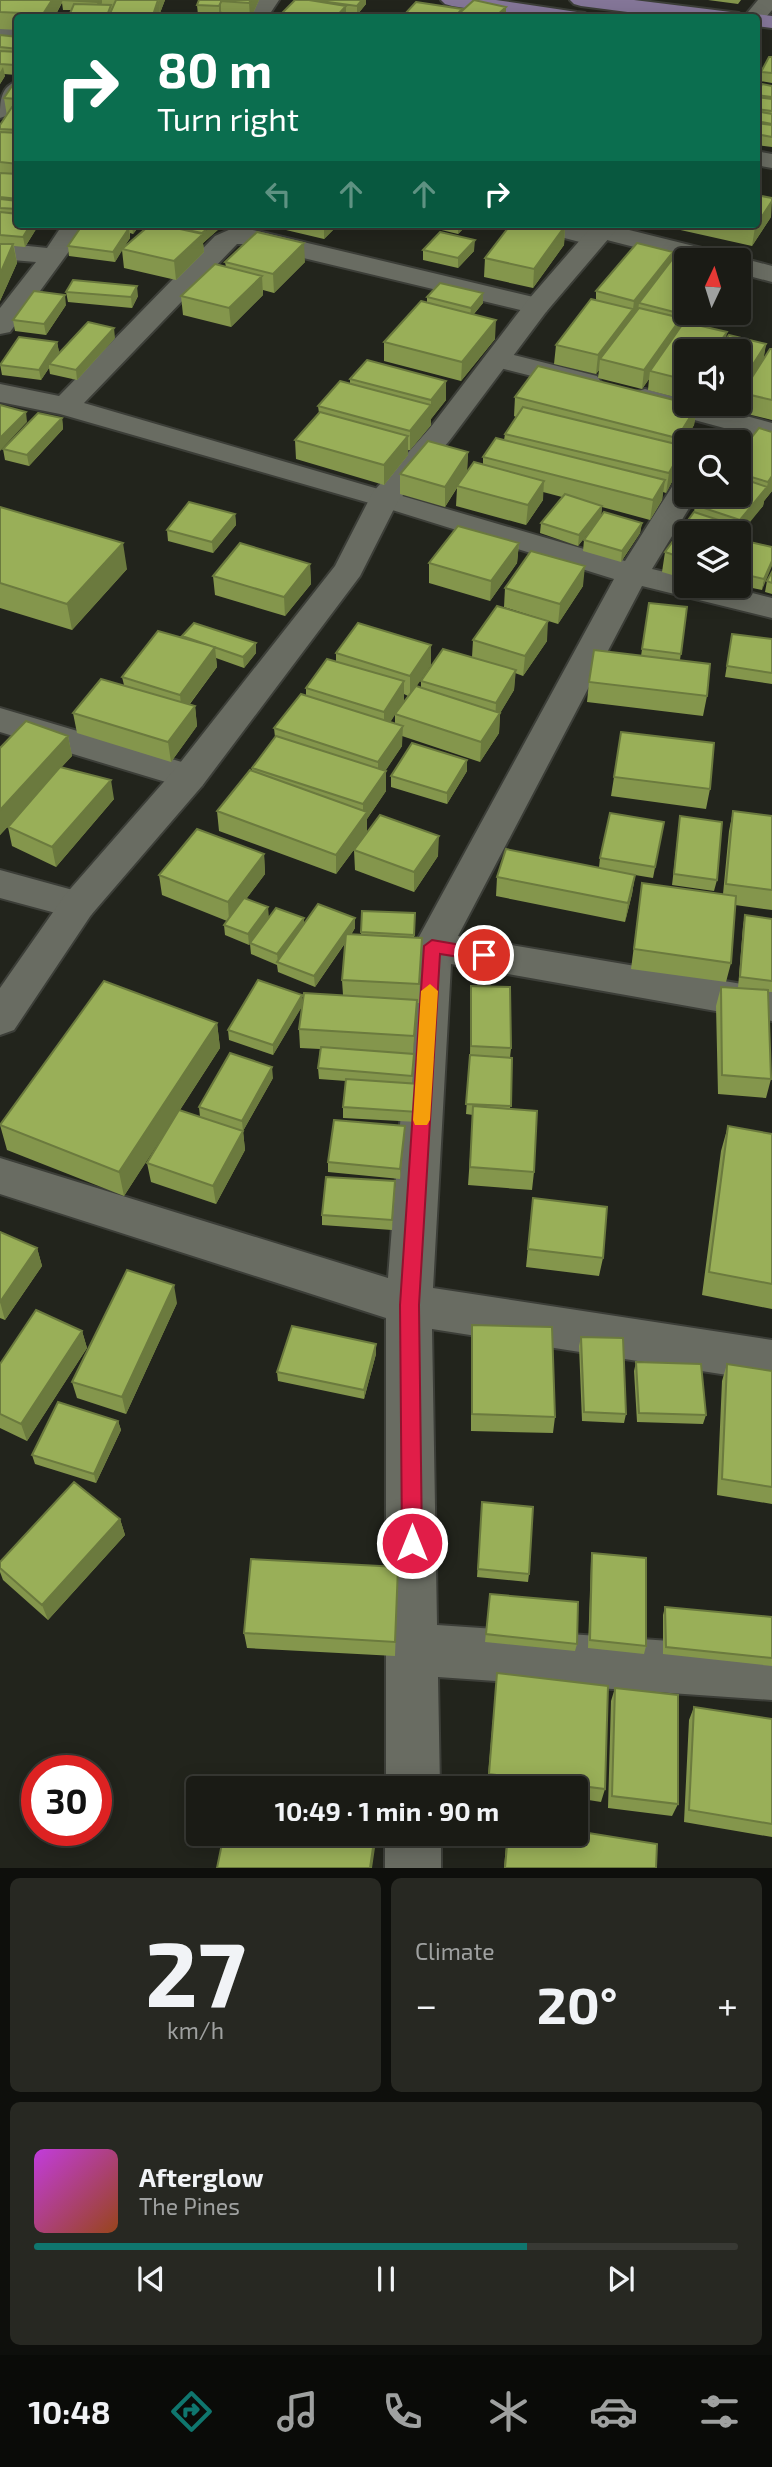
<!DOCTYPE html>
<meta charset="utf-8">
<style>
body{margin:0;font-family:"Exo 2",sans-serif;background:#272822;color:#f1f3f6;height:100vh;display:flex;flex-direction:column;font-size:26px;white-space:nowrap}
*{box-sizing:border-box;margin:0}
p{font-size:23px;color:#9fa1a0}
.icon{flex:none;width:38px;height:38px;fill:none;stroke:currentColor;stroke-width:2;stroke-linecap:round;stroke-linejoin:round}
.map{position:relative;height:1868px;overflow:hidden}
.panel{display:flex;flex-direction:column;gap:10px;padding:10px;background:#0e0f0c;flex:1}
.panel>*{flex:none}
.top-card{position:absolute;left:14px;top:14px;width:746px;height:214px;border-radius:7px;box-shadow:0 4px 18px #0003,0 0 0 2px #383934;background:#0b6e4f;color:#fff;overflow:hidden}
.needle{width:46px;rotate:4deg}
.buttons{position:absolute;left:674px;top:248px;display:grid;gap:14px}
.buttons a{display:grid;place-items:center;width:77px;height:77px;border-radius:7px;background:#1a1b15;box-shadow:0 4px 18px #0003,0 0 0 2px #383934;font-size:35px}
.speed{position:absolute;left:21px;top:1755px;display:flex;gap:14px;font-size:35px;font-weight:700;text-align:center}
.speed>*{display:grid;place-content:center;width:91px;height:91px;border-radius:50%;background:#1a1b15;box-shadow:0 4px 18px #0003,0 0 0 2px #383934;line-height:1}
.speed .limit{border:10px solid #d22;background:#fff;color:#111}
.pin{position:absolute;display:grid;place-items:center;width:60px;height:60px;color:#fff;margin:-30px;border:4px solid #fff;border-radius:50%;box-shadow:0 2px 7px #0007}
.me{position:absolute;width:77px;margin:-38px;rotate:0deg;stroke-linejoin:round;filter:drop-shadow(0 0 5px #0008)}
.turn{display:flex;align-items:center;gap:24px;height:147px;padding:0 28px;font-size:32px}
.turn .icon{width:91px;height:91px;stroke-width:2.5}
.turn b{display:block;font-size:49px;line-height:60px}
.lanes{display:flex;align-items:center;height:66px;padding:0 28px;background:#0003;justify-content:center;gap:35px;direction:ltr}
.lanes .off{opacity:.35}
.big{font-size:52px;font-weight:700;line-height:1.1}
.panel .card{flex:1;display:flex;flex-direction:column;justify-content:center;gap:10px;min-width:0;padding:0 24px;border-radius:10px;background:#272822}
.panel .dial{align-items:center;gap:0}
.dial b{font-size:91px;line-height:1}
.song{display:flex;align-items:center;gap:21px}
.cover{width:84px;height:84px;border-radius:10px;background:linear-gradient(135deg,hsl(290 70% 55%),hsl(20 70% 35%))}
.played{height:7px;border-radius:4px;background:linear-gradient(90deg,#0f766e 70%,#383934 70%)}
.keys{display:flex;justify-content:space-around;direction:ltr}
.heat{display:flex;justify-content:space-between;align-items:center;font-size:38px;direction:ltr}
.panel .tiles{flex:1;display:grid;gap:10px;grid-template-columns:1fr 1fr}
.card:last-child{grid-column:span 2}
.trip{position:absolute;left:186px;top:1776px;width:402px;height:70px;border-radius:7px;background:#1a1b15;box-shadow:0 4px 18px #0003,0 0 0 2px #383934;font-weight:700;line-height:70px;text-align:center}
.tab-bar{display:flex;height:112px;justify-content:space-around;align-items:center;background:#0a0b08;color:#9fa1a0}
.tab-bar .icon{width:49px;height:49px}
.tab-bar .active{color:#0f766e}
.tab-bar b{font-size:32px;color:#f1f3f6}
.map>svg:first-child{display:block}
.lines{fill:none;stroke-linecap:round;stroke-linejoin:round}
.minor-casing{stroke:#3c3e38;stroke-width:4}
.tertiary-casing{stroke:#3c3e38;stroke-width:4}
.primary-casing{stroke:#3c3e38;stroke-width:4}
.minor{fill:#696c62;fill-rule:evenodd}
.tertiary{fill:#696c62;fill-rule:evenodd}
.primary{fill:#847698;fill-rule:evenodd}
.wall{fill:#84964c;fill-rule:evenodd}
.shaded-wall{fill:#6b7a3e}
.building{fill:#99af58;stroke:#6b7a3e;stroke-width:2}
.route{fill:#e11d48;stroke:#92132f;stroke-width:2}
.slow{fill:#f59e0b}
</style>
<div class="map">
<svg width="772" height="1869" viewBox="0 0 772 1869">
<rect width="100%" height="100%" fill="#22241c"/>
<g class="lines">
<defs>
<path id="minor" d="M257 0H279L267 18H246Z
M0 28 18 29V43L0 42Z
M18 81C18 98 19 113 0 118 0 102 0 86 18 81Z
M756 151 772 154V168L756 165Z
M63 224H89L10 332 0 334V308L36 262 0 259V243L47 248Z
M526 224H570L591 229 593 226 605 224 730 255 732 259 738 257 772 266V282L738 273V261H689L607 240 595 246 530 229Z
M245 228 546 300 550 306 546 312 537 314 245 244H237L84 403 625 561 675 482 686 479V495H697L652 569 686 577V586H725L772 598V618L642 586 458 936 772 989V1021L451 964 433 1288 772 1340V1382L432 1329 437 1625 772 1648V1700L438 1677 440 1788H386V1318L0 1194V1158L388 1278 414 946 614 579 373 504 60 414 0 402V384L59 396 215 236 231 229Z
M498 351 597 376 601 382 597 388 587 390 488 365 484 359 488 353Z
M645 389 686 400V404H701L772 423V441L635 404 631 398 635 392Z
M0 708 202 768 207 777 202 786 189 789 0 732Z
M0 870 91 895 97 905 91 915 78 919 0 898Z
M385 1834H441V1869H385Z"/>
<path id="tertiary" d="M758 0H772V10L761 23 756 24V18H743Z
M594 224H621L546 312 450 440 398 501 360 576 202 786 91 915 14 1030 0 1035V988L65 895 176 768 335 566 373 492 430 428 528 300Z"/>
<path id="primary" d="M441 0H496L577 12 585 13 587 18H529L452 6 445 4Z
M570 0H634L731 12 739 13 741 18H674L581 6 574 4Z
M756 14 772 16V28L756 26V18H747Z"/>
</defs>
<!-- minor casing -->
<use href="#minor" class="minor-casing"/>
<!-- tertiary casing -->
<use href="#tertiary" class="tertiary-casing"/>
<!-- primary casing -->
<use href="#primary" class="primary-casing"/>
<!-- minor -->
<use href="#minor" class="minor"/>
<!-- tertiary -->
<use href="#tertiary" class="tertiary"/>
<!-- primary -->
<use href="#primary" class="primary"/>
</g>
<!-- wall -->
<path class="wall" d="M0 0H165L160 13V18H68L71 10H63L62 3 54 18H18V30L0 29Z
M199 0H259L251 18H222L221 11 219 16 198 15 197 5Z
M295 0 366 4 357 15 346 14V18H279V16Z
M708 0H741L738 4Z
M0 35 18 37V72L16 75 4 74 5 76 0 84Z
M772 57V83L760 81 761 72Z
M18 77V224H38V226L25 247 14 246 17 263 0 301V125L7 116 4 98Z
M772 86V147L756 145V97L757 95Z
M771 217 752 246 667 227 668 224H756Z
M83 224H141L133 234 130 233V238L123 248 220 228 203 243 204 252 176 280 124 268 122 250 115 262 69 256 68 246Z
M286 224H339L324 239 286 230Z
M392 224H415L411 228Z
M429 224H468L458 234 429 227Z
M565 226 564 245 533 288 484 277 485 258Z
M423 250 474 251 458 268 423 260Z
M672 260 686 313H693L686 322 725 340 766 344 763 359 772 349V420L739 412 742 397 738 352H686V400L648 390 649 379 642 389 598 378 599 370 596 374 554 364 556 345 596 300V291Z
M225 262H305L274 293 263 290V295L231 327 183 315 181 296 226 267Z
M66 292 138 296 132 308 68 302Z
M483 293V303L474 314 495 339 461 381 384 361V342L427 303V297Z
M66 305 46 335 15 331 13 320Z
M115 338 77 380 50 374 49 368 41 380 2 375 0 364 57 342 59 352Z
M350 379 446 400 431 419V425L410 450H408V455L384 485 296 459 295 440 319 413 318 406 350 384Z
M515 397 697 406 694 425 682 445 681 465 666 493 663 492 662 500 650 520 602 507 601 516 642 523 640 533 621 562 583 551 584 540 600 518 578 546 540 533 541 523 562 497 543 492V500L526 525 456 506 457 488 445 507 400 494V474L468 452 467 471 483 464V457L504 440 505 434 516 417 514 416Z
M701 404H737L732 412Z
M62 418 63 429 29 466 5 460 3 449Z
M759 428 772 491 764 501 763 506 738 534H686V579L662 572 665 552 694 512 695 505 738 495V455Z
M0 507 127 569 72 630 0 608Z
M235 514 236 525 213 553 168 541 167 530Z
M519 543 517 563 490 601 429 583V563Z
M738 545 772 547 762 590 738 585Z
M310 564 311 584 285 616 215 595 213 576Z
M772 572V594L765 592 767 581Z
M583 586 558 624 504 607 505 588Z
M649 603 687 607 680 660 707 696 703 716 587 702 589 682 641 656Z
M732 634 772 639V684L725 677Z
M182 638 256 643V653L244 668 216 658 217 667 190 704 195 706 197 726 171 762 77 733 73 713 124 685 122 677Z
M473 640 547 641 523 676 515 673 514 690 500 713 499 733 480 762 402 736V746L385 771 386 791 367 819V832L336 874 219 831 217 811 252 771V768L275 737 274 728 306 695V688L336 661V653L431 665 416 686 421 688V681L472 657ZM404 694 408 696 398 710 404 701ZM395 714V724L390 722Z
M68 736 72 756 61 767 114 799 56 867 12 846 8 827 25 808 0 835V748Z
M467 771 447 804 391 787V776Z
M614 777 710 789 706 809 611 796Z
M733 811 772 816V910L735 905 731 963 726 982 631 969 642 883 723 894 729 831Z
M680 816 717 880 714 891 672 885Z
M664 822 653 878 635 875 632 894 625 922 496 896 497 877 599 867 600 858Z
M354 850 438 856 414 892 355 870Z
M264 854 265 874 246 899 269 917 304 918V924L355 928 351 935H361L362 911 415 924 414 938 421 958 419 1003H417L413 1054H414V1064L412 1083 420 1084 418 1122 343 1118V1107L346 1081 319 1079 318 1068 320 1049 300 1048 299 1029 302 1006 273 1055 229 1040 228 1030 302 995V1004L343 995 342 980 346 942 315 987 278 972 277 965 251 954 250 944 249 945 225 935 224 925 227 921 162 895 159 875Z
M745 915 772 919V992H768L771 1079 766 1098 718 1094 716 1006 721 987 746 989 738 988 743 926Z
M471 996 511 1048 510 1058H512L510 1109 534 1172 532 1190 468 1185 473 1115 466 1114 470 1055Z
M217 1023 220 1048 180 1110 200 1117 199 1107 273 1078 243 1131 245 1150 216 1204 151 1182 147 1163 167 1129 124 1196 7 1150 0 1125Z
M405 1126 400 1179 328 1172V1162Z
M728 1126 772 1134V1309L702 1295 721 1151Z
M395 1191 392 1230 322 1225V1215Z
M533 1198 603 1258 599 1276 526 1267Z
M0 1232 37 1248 42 1266 5 1320 0 1318Z
M177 1303 126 1414 77 1398 72 1382Z
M472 1325 555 1417 553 1433 471 1431V1342Z
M82 1331 87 1348 27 1441 0 1428V1364Z
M581 1337 626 1414 624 1423 582 1421 579 1346Z
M376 1354 364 1399 278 1381 277 1372Z
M636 1362 706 1415 703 1424 637 1422 634 1371Z
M727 1364 772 1371V1504L717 1495 722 1381Z
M118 1421 121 1430 96 1483 35 1464 32 1455Z
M482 1502 529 1574 528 1582 477 1577Z
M120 1519 125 1535 48 1620 3 1580 0 1572V1562Z
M592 1553 646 1646 644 1654 588 1648 591 1561Z
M398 1567 395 1656 247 1648 244 1633Z
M490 1594 577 1644 575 1651 485 1642Z
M665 1607 772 1617V1666L663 1654V1615Z
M497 1673 605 1789 601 1802 576 1798V1788H499L487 1787Z
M615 1688 678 1804 672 1816 608 1808 611 1701Z
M694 1707 772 1719V1837L684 1822 689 1720Z
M507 1834H576L656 1868H504Z"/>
<!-- shaded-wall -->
<path class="shaded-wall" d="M52 0H63L54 18H44L43 14Z
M98 0H102V3L98 11 97 2Z
M159 0H165L160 13Z
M159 0 160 18H152Z
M251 0H259L251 18H250L249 3Z
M362 0H366V4L357 15V6Z
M221 2V11L219 16V6Z
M346 6V18H335Z
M506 7V18H494Z
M18 61V72L16 75 15 65Z
M3 67 5 76 0 84V72Z
M772 201 771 217 752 246 755 227Z
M31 224H38V226L25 247 23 237Z
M132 224H141L133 234Z
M213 224H220V228L203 243 204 252 176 280 174 261Z
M329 224H339L324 239V229Z
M458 224H468L458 234Z
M565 226 564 245 533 288 534 269Z
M129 228 130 238 115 262 113 252Z
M475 240 474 251 458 268V258Z
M304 243 305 262 274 293 273 274Z
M13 244 17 263 0 301V274Z
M673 252 670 271 639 303 638 312 600 359 599 370 596 374 598 355 633 309 634 301Z
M262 276 263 295 231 327 229 308Z
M137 286 138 296 132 308 131 297Z
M483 293V303L470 318 471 308Z
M65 295 66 305 46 335 44 324Z
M686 307V313H693L679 333 682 314Z
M681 318 678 338 650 371 649 379 642 389 644 370Z
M496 320 495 339 461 381 462 362Z
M114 328 115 338 77 380 76 370Z
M727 332 724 351 713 352Z
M57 342 59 352 49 364V368L41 380 39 370Z
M766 344 763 363 742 393V397L738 402V388Z
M446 381V400L431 419V425L410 450V431L431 406V400Z
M697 406 694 425 675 457 677 438Z
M26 412 27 422 0 451V438Z
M62 418 63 429 29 466 27 455Z
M408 436V455L384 485V465Z
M684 446 681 465 666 493 669 473Z
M468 452 467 471 445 507V487Z
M772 476V491L764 501 763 506 738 537V534H737L740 520 767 487 768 482Z
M665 480 662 500 650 520 653 500Z
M544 481 543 500 526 525 528 505Z
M602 506 601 516 578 546 579 535Z
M235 514 236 525 213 553 212 542Z
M642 523 640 533 621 562 622 551Z
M123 543 127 569 72 630 67 604Z
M519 543 517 563 490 601 491 581Z
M772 561V566L762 590 764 579Z
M310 564 311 584 285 616 284 597Z
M585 566 583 586 558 624 560 604Z
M548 621 547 641 523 676 525 656Z
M256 643V653L244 668 243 657Z
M431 645V665L410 696V676Z
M215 647 217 667 182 714 180 695Z
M516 670 514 690 499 715 500 713 499 733 480 762 481 742 495 722 496 703Z
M404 681V701L384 732V712Z
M195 706 197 726 171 762 168 742Z
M403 726 402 746 378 782V762Z
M68 736 72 756 0 835V810Z
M467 760V771L447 804V793Z
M386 771V791L367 819V832L336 874V855L363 817V804Z
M111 780 114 799 56 867 52 847Z
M439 836 438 856 414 892V872Z
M264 854 265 874 229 922 228 902Z
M635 875 632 894 625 922 628 903Z
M268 907 269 918 249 945 248 934Z
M304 918V929L278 962 277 954Z
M355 918V928L315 987 314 976Z
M302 995 303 1005 273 1055V1045Z
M417 1000V1019L413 1055 414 1036Z
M217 1023 220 1048 124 1196 119 1172Z
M272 1067 273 1078 243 1131 242 1121Z
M405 1126V1136L400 1179V1169Z
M243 1131 245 1150 216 1204 213 1186Z
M37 1248 42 1266 5 1320 0 1302Z
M174 1285 177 1303 126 1414 122 1397Z
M82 1331 87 1348 27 1441 21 1424Z
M376 1344V1354L364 1399V1390Z
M118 1421 121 1430 96 1483 94 1474Z
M120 1519 125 1535 48 1620 42 1605Z
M375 1834H377L372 1868H370Z"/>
<!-- building -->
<path class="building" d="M0 0H52L43 14 0 12Z
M62 0H98L97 2Z
M116 0H158L152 18H108Z
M199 0H222L219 6 197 5Z
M221 0H251L249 3 221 1Z
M295 0H309L346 6 335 18H290L279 16Z
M313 0H362L357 6Z
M474 0 506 7 494 18H454Z
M416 2 462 9 454 18H409L403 16Z
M74 4 111 5 106 18H68Z
M0 35 18 37V49L0 47Z
M0 51 18 52V61L15 65 0 64Z
M769 57H772V73L761 72Z
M18 77V99L4 98Z
M762 84 772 86V97L757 95Z
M756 97 772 99V111L756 109Z
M12 107 18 108V130L0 129V125Z
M756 111 772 114V124L756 121Z
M756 123 772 125V137L756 134Z
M0 132 18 133V164L0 162Z
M0 173 18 174V199L0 197Z
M756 195 772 198V201L755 227 740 224H756Z
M0 199 18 201V209L0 208Z
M0 212 18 214V224H31L23 237 0 235Z
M83 224H97L129 228 113 252 68 246Z
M151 224H157L203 234 174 261 122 249Z
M157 224H213L202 233Z
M304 224H329L324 229Z
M511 224H555L565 226 534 269 485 258Z
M257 232 304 243 273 274 225 262Z
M440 232 475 240 458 258 423 250Z
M637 243 673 252 634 301 596 291Z
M0 244H13L0 274Z
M677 253 710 261H686V307L682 314 639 303Z
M215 264 262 276 229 308 181 296Z
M73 280 137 286 131 297 66 292Z
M440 283 483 293 471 308 427 297Z
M34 291 65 295 44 324 13 320Z
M591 299 633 309 598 355 556 345Z
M421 301 496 320 462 362 384 342Z
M639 308 681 318 644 370 600 359Z
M88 322 114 328 76 370 49 364Z
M684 322 727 332 713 352H686V380L650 371Z
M729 335 766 344 738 388V352H717Z
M19 337 57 342 39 370 0 365Z
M770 349H772V400L742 393Z
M367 360 446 381 431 400 350 379Z
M538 366 686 403V404L697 406 677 438 515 397Z
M340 381 431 405 410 431 318 406Z
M0 405 26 412 0 438Z
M523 407 684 446 669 473 505 434Z
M320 412 408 436 384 465 295 440Z
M38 413 62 418 27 455 3 449Z
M759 428 772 432V476L768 482 738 473V455Z
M496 438 665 480 653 500 483 457Z
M428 441 468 452 445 487 400 474Z
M474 462 544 481 528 505 457 486Z
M738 477 767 487 740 520 695 505 703 495H738Z
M565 494 602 506 579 535 541 523Z
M189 502 235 514 212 542 167 530Z
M0 507 123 543 67 604 0 583Z
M604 512 642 523 622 551 584 540Z
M694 512 737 526 731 534H686V559L665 552Z
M458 526 519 543 491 581 429 563Z
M741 540 772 547V561L764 579 738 573V545Z
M240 543 310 564 284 597 213 576Z
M531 551 585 566 560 604 505 588Z
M772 572V583L767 581Z
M649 603 687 607 681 654 642 649Z
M497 606 548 621 525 656 473 640Z
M194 623 256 643 243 657 182 636Z
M358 623 431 645 410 676 336 653Z
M158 631 215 647 180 695 122 677Z
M732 634 772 639V673L727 666Z
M443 649 516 670 496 703 421 681Z
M594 650 710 664 707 696 589 682Z
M327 659 404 681 384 712 306 688Z
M101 679 195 706 168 742 73 713Z
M416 686 500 713 481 742 395 714Z
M301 694 403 726 378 762 274 728Z
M26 721 68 736 0 810V748Z
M621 732 714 743 710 789 614 777Z
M276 736 386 771 363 804 252 768Z
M412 743 467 760 447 793 391 776Z
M60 767 111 780 52 847 8 827Z
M250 770 367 812 336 855 217 811Z
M733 811 772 816V890L726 884Z
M610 813 664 822 655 867 600 858Z
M380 815 439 836 414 872 354 850Z
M680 816 722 822 717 880 674 874Z
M197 829 264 854 228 902 159 875Z
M506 849 635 875 628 903 497 877Z
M642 883 736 896 731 963 634 949Z
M244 898 268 907 248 934 224 925Z
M318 904 355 918 314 976 277 962Z
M276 908 304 918 277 954 250 943Z
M362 911 415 913 414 935 361 932Z
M745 915 772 919V981L740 977Z
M346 934 422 938 419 984 342 980Z
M258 980 302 995 273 1045 228 1030Z
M104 981 217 1023 119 1172 0 1125Z
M471 986 510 987 511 1048 471 1046Z
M721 987 768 990 771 1079 722 1075Z
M304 993 417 1000 414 1036 299 1029Z
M321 1047 414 1054 412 1076 318 1068Z
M230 1053 272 1067 242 1121 199 1107Z
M470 1055 512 1058 511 1106 466 1104Z
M346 1079 420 1084 418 1112 343 1107Z
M473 1106 537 1111 534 1172 470 1167Z
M179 1110 243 1131 213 1186 147 1163Z
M334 1120 405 1126 400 1169 328 1162Z
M728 1126 772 1134V1284L709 1272Z
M326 1177 395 1181 392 1220 322 1215Z
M533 1198 607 1207 603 1258 528 1249Z
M0 1232 37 1248 0 1302Z
M127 1270 174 1285 122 1397 72 1382Z
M36 1310 82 1331 21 1424 0 1414V1364Z
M472 1325 552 1327 555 1417 472 1414Z
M292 1326 376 1344 364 1390 277 1372Z
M581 1337 623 1338 626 1414 584 1412Z
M636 1362 701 1364 706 1415 639 1413Z
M727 1364 772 1371V1487L722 1479Z
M58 1402 118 1421 94 1474 32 1455Z
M74 1482 120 1519 42 1605 0 1568V1562Z
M482 1502 533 1507 529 1574 478 1569Z
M592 1553 646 1558V1646L590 1640Z
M251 1559 398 1567 395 1642 244 1633Z
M490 1594 578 1602 577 1644 486 1634Z
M665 1607 772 1617V1658L666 1647Z
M497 1673 608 1686 605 1789 489 1774Z
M615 1688 678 1695V1804L612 1796Z
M694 1707 772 1719V1824L689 1810Z
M235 1776 309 1788H233Z
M576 1831 657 1844 656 1868H505L508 1834H576Z
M224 1834H375L370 1868H217Z"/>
<!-- route -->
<path class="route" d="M432 940 484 949 492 955 484 961 440 954 419 1305 422 1543 419 1550 412 1553 405 1550 402 1543 400 1305 424 946Z"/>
<!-- slow -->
<path class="slow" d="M430 984 438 991 430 1120 427 1125H415L413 1120 421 991Z"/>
</svg>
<div class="buttons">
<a><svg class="needle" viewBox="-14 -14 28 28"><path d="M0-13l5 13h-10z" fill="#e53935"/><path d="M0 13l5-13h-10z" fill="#9fa1a0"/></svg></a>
<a><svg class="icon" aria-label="sound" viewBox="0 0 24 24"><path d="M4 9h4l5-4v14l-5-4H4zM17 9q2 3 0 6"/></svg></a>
<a><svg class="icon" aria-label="search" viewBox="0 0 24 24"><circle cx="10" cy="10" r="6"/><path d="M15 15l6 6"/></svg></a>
<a><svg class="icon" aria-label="layers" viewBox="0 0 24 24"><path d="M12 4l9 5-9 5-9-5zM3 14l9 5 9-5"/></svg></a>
</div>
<div class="speed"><div class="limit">30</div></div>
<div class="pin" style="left:484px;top:955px;background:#d93025"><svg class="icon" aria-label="arrive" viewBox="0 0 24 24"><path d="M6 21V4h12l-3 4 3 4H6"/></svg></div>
<svg class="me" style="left:412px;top:1543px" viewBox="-20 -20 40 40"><circle r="17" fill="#e11d48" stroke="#fff" stroke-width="3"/><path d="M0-11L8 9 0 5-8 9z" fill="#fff"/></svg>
<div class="trip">10:49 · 1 min · 90 m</div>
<div class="top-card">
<div class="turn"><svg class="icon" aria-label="right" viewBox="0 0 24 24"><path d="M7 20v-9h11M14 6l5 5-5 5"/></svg><div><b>80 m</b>Turn right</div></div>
<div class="lanes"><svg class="icon off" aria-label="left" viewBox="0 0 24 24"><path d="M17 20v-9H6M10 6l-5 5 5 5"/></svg><svg class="icon off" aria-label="ahead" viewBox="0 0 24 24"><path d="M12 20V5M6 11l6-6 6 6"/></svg><svg class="icon off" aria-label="ahead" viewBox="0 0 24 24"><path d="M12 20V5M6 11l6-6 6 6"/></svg><svg class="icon" aria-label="right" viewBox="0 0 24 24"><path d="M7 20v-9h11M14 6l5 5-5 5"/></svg></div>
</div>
</div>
<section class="panel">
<div class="tiles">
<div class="card dial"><b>27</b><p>km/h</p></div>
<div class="card"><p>Climate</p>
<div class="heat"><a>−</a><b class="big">20°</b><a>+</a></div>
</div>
<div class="card">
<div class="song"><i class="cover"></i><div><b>Afterglow</b><p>The Pines</p></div></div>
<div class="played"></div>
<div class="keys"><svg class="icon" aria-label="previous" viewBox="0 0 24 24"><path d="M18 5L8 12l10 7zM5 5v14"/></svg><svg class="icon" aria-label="pause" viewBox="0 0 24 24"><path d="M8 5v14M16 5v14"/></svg><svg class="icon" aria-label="next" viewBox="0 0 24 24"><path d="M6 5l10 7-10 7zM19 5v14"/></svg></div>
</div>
</div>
</section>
<nav class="tab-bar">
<b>10:48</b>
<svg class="icon active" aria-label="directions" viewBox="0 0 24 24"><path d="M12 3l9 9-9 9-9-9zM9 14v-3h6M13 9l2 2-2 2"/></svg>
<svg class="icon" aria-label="music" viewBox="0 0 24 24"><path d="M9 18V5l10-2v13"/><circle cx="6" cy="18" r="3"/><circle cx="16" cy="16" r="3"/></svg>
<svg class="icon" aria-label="phone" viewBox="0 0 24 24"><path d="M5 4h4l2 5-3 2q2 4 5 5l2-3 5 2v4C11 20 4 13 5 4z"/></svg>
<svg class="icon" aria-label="climate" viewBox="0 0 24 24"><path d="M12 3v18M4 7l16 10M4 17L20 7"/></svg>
<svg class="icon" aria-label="car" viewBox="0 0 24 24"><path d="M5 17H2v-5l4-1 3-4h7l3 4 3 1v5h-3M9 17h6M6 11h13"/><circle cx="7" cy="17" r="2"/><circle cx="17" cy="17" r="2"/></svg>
<svg class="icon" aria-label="filters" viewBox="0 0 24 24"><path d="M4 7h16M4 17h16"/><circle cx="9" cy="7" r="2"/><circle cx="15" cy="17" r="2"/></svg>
</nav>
